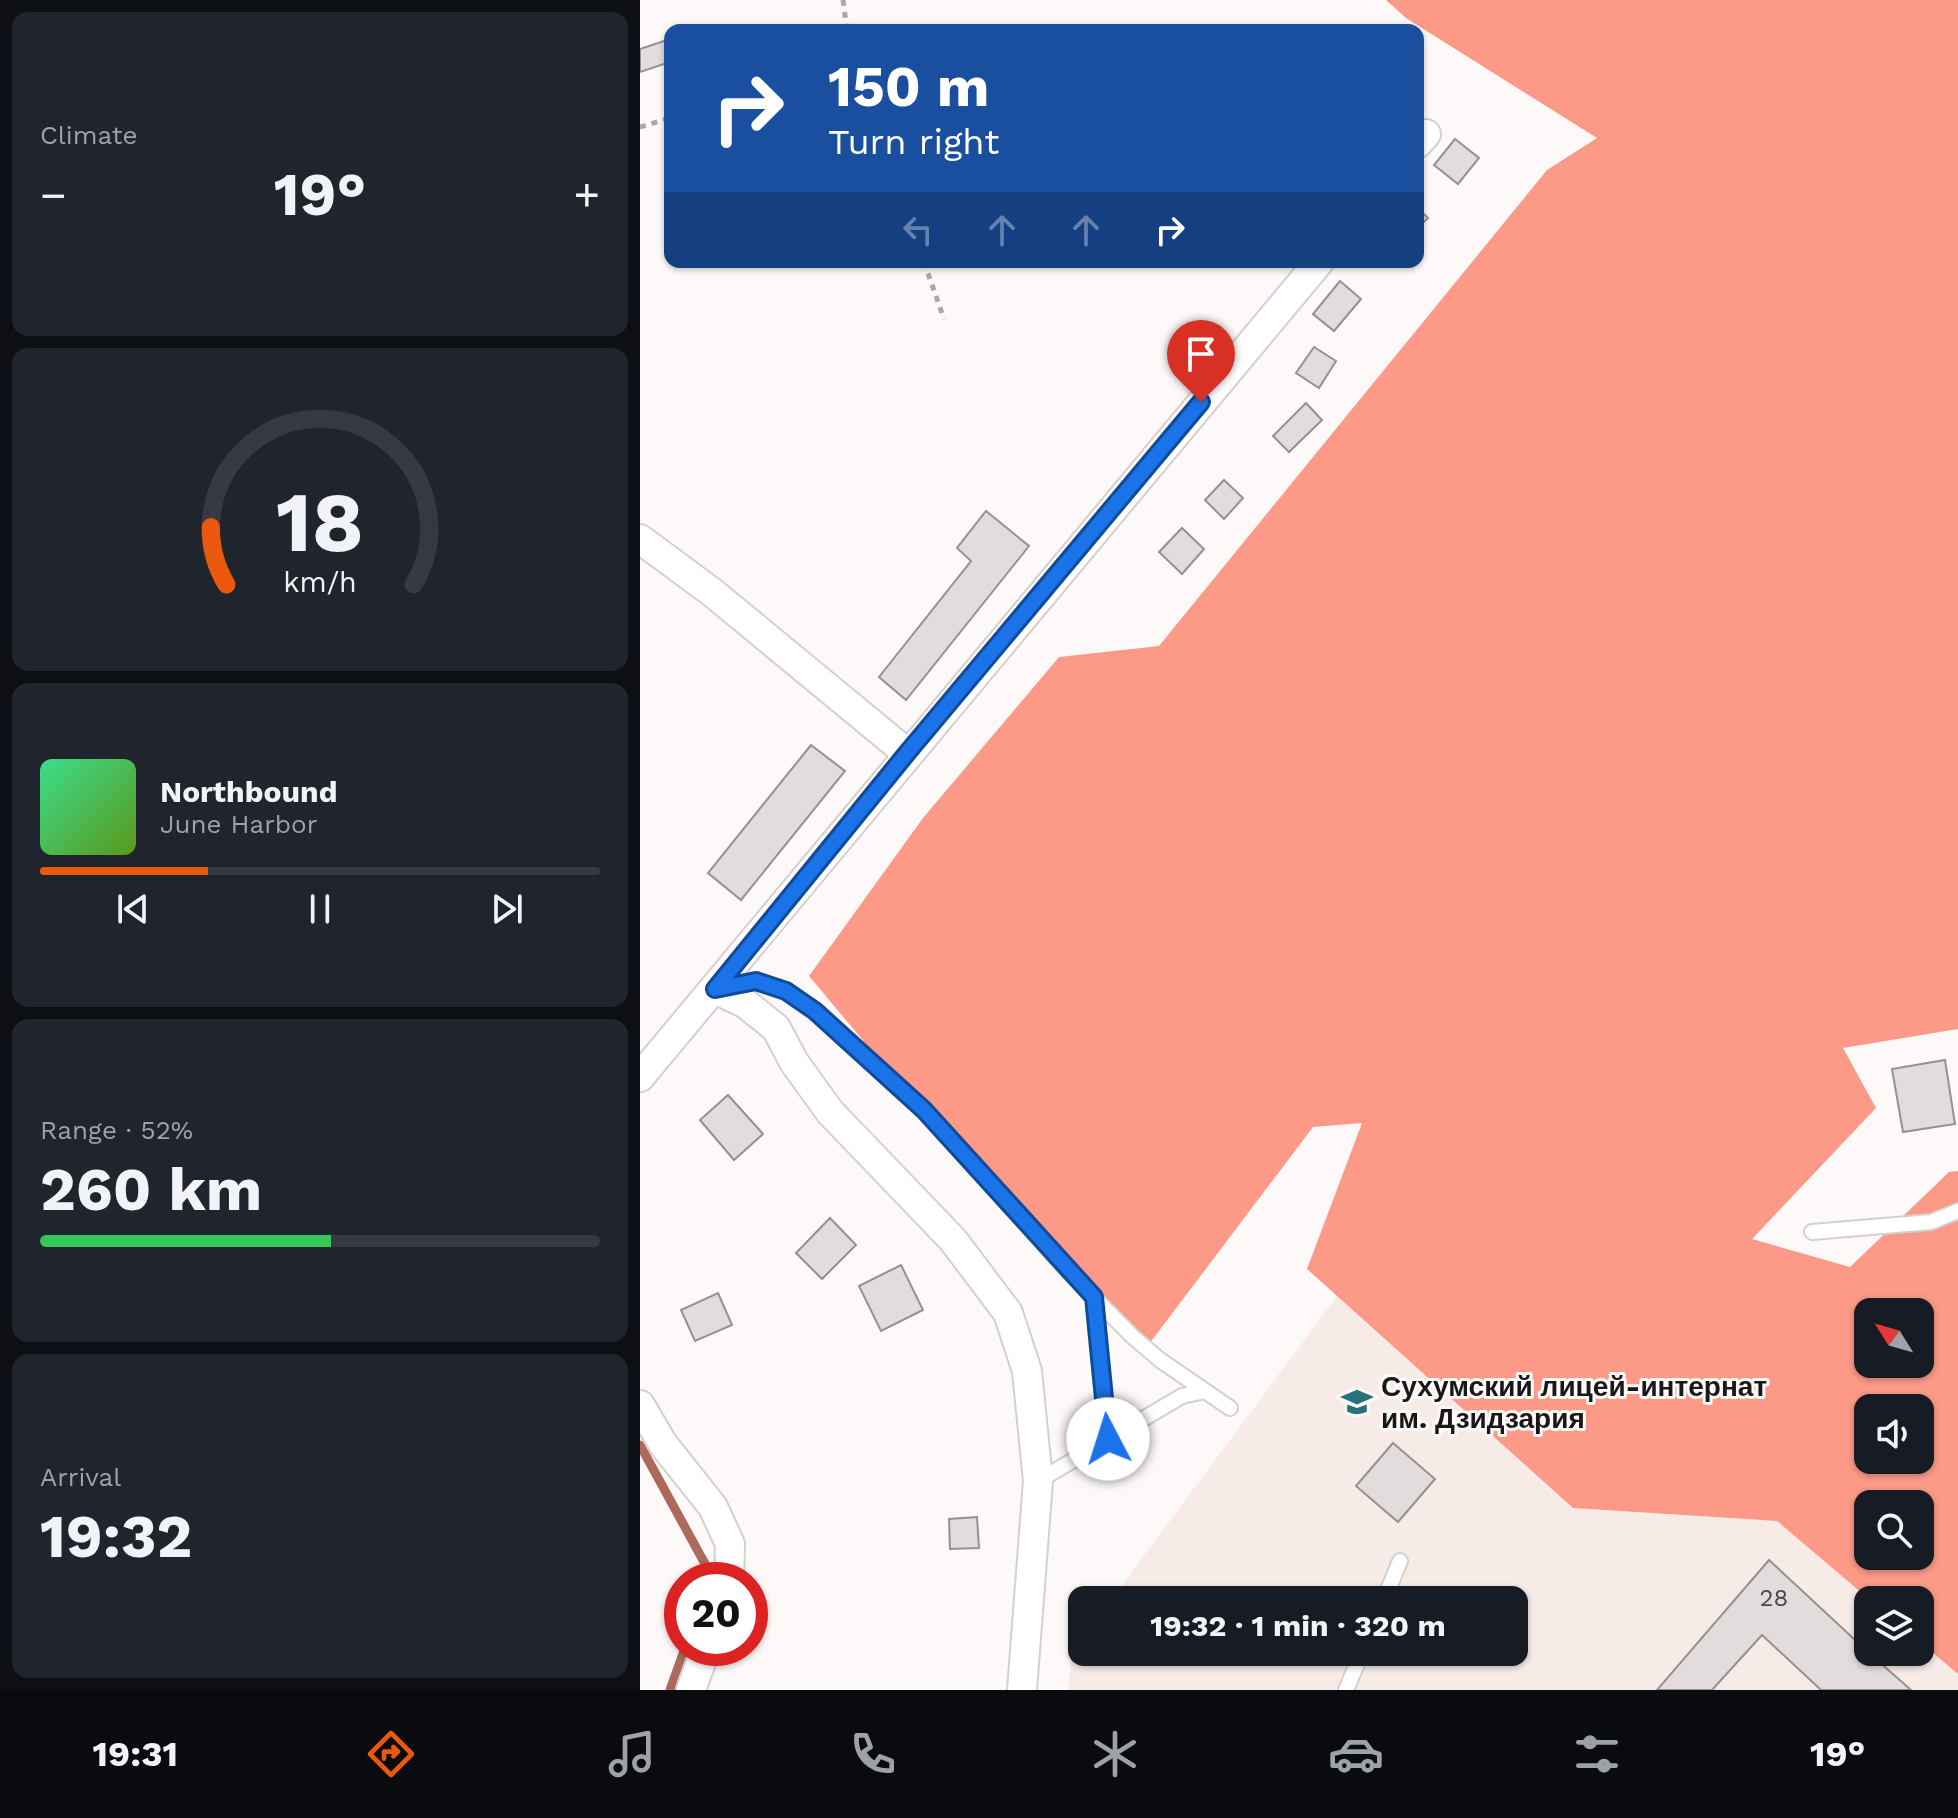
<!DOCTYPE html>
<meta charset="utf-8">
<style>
body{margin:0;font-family:"Work Sans",sans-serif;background:#20242c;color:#f1f3f6;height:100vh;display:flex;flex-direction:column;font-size:30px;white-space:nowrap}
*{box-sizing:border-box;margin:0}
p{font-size:26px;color:#9ea1a6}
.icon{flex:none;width:44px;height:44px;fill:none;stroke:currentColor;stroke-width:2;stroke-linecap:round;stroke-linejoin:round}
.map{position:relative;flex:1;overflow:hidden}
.details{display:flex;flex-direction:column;gap:12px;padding:12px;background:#0d0f14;width:640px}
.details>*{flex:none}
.guide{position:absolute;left:24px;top:24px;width:760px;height:244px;border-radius:16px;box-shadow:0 2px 6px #0004;background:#1a4fa0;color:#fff;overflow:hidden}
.needle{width:52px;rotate:307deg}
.buttons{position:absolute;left:1214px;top:1298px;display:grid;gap:16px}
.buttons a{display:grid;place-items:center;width:80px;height:80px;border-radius:16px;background:#171b24;box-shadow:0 2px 6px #0004;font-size:40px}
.speed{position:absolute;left:24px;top:1562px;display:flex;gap:16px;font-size:40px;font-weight:700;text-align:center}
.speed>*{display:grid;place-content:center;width:104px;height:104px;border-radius:50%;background:#171b24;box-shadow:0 2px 6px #0004;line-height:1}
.speed .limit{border:12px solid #d22;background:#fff;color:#111}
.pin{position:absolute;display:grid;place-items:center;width:68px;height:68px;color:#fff;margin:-82px -34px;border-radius:50% 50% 50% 0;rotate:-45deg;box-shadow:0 0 8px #0007}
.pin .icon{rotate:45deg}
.me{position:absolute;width:88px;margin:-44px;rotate:355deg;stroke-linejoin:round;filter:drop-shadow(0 0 6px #0008)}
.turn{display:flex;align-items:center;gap:28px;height:168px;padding:0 32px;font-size:36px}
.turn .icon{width:104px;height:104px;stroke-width:2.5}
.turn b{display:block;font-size:56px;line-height:68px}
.lanes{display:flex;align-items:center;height:76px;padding:0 32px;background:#0003;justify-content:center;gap:40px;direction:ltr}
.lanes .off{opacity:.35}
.big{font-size:60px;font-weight:700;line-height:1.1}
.details .tile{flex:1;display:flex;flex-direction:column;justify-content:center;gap:12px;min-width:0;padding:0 28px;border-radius:16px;background:#20242c}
.details .dial{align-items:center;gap:0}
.dial svg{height:208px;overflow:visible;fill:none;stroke:#363941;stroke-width:7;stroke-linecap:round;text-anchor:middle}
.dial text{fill:#f1f3f6;stroke:none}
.song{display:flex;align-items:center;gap:24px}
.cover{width:96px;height:96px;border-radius:12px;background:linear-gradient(135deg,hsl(150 70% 55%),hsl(90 70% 35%))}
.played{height:8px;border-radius:4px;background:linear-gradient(90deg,#ea580c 30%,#363941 30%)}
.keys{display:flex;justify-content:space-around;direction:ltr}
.heat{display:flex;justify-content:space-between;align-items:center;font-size:44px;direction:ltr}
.charge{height:12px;border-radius:6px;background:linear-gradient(90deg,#34c759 52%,#363941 0)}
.trip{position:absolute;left:428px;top:1586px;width:460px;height:80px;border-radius:16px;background:#171b24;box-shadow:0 2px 6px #0004;font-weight:700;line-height:80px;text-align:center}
.menu{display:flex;height:128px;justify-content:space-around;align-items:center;background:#090b0e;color:#9ea1a6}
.menu .icon{width:56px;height:56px}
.menu .selected{color:#ea580c}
.menu b{font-size:36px;color:#f1f3f6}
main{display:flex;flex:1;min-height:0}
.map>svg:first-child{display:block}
.built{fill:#f7ebe8}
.forest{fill:#fc9987;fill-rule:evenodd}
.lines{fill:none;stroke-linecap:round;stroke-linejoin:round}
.stream{stroke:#ad695c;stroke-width:9}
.building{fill:#e2dddc;stroke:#959190;stroke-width:2}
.lane-casing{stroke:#d4d0cf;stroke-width:18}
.street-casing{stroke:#d4d0cf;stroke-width:32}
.path{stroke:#aaa7a6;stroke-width:5;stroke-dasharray:6 6;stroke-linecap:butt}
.lane{stroke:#fff;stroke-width:14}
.street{stroke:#fff;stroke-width:28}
.route-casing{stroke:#114b97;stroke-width:20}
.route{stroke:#1a73e8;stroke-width:14}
.labels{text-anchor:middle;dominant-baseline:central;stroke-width:6;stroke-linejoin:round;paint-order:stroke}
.number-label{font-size:24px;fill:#4b4848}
.poi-label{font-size:28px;font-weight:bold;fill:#191717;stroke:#fdf9f8;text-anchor:start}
</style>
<main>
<section class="details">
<div class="tile"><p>Climate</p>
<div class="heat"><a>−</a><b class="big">19°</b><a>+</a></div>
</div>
<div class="tile dial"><svg viewBox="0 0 100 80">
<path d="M14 69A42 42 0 1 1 86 69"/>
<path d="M14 69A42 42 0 0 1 8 47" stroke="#ea580c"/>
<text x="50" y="56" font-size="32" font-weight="700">18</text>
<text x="50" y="72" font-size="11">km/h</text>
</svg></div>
<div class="tile">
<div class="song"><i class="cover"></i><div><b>Northbound</b><p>June Harbor</p></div></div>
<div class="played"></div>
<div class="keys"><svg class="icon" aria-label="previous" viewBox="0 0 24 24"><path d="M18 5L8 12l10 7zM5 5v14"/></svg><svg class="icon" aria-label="pause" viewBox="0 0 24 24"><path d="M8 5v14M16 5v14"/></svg><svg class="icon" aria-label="next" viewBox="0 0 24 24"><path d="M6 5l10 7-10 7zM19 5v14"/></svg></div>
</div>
<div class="tile"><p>Range · 52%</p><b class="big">260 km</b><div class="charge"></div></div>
<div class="tile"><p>Arrival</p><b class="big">19:32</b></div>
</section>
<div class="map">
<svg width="1318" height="1690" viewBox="0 0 1318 1690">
<rect width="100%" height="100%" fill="#fdf9f8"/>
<!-- built -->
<path class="built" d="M697 1296 933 1508 1137 1521 1230 1600H1228V1652H1280V1642L1318 1674V1690H428L432 1652 442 1639V1652H874V1600H471Z"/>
<!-- forest -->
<path class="forest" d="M746 0H1318V1029L1203 1048 1236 1108 1112 1239 1210 1267 1309 1172 1318 1171V1674L1280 1642V1600H1230L1137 1521 933 1508 667 1269 722 1123 673 1127 503 1352 387 1236 169 976 283 818 419 657 519 646 907 170 957 138 766 18ZM1228 1312H1280V1364H1228ZM1228 1408H1280V1460H1228ZM1228 1504H1280V1556H1228Z"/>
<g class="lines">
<!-- stream -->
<path class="stream" d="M0 1445 70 1573 68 1580
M30 1690 45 1648"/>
</g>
<!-- building -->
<path class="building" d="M30 39V62L0 72V49Z
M815 139 839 158 818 184 794 165Z
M778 208 788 218 778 228Z
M700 281 721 299 694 331 673 314Z
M674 347 696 361 679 388 656 373Z
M666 403 682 420 649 452 633 436Z
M584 480 603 498 584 519 565 500Z
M346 511 389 546 266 700 239 677 331 561 317 548Z
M542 528 564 549 542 574 519 552Z
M171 745 205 771 101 900 68 873Z
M1305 1060 1315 1124 1263 1132 1252 1069Z
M88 1095 123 1134 94 1160 60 1120Z
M190 1218 216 1245 182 1279 156 1253Z
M261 1265 283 1310 241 1331 219 1286Z
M78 1293 92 1325 55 1341 41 1310Z
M753 1443 795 1479 758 1522 716 1486Z
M337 1517 339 1548 310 1549 309 1519Z
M1129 1560 1228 1652 1271 1690H1181L1122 1635 1072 1690H1017Z"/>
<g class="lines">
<defs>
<path id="lane" d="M82 988 116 981 146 991 175 1011 284 1110 427 1270 492 1336 520 1360 565 1391
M1172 1232 1291 1222 1318 1211
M454 1297 468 1439
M398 1481 542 1396 565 1391 590 1408
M744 1600 760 1561
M706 1690 722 1652"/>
<path id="street" d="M778 143 786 134
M0 539 73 593 267 753
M75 989 106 1004 136 1028 154 1062 190 1112 313 1240 368 1313 387 1371 398 1481 382 1690
M0 1077 679 262
M0 1405 23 1444 73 1507 90 1544 89 1580
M51 1690 66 1648"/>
</defs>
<!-- lane casing -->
<use href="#lane" class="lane-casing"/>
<!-- street casing -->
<use href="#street" class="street-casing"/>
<!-- path -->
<path class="path" d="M203 0 207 30
M0 127 30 118
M284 262 304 319"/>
<!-- lane -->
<use href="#lane" class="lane"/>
<!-- street -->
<use href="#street" class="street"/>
</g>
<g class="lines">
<defs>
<path id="route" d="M468 1439 454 1297 284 1110 175 1011 146 991 116 981 75 989 267 753 561 402"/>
</defs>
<!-- route casing -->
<use href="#route" class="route-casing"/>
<!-- route -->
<use href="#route" class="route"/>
</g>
<!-- icons -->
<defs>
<symbol id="school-bare" viewBox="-9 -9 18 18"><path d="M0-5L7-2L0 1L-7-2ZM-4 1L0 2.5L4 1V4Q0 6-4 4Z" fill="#29707d" stroke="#fdf9f8" stroke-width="2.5" paint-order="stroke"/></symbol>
</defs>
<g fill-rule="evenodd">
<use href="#school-bare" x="695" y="1380" width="44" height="44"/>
</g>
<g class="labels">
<!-- number labels -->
<g class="number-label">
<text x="1134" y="1598">28</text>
</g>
<!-- poi labels -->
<g class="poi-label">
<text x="741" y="1386">Сухумский лицей-интернат<tspan x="741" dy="32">им. Дзидзария</tspan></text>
</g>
</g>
</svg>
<div class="buttons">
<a><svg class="needle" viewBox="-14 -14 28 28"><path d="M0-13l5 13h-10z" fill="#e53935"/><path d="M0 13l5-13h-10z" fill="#9ea1a6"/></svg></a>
<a><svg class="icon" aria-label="sound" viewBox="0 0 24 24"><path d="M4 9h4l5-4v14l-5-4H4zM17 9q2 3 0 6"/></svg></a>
<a><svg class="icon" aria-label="search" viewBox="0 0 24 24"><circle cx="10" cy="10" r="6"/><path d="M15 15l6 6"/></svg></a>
<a><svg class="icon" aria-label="layers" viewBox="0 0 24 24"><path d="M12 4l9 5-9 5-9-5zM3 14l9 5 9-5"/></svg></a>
</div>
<div class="speed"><div class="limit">20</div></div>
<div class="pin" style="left:561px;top:402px;background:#d93025"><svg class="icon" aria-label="arrive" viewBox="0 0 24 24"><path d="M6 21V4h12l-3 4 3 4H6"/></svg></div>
<svg class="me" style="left:468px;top:1439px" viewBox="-20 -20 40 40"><circle r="19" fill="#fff"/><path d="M0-13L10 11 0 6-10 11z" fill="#1a73e8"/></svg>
<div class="trip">19:32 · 1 min · 320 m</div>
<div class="guide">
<div class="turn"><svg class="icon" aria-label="right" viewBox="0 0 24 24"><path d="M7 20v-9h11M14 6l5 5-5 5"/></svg><div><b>150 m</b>Turn right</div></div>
<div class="lanes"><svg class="icon off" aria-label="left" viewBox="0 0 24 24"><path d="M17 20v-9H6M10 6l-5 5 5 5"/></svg><svg class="icon off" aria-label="ahead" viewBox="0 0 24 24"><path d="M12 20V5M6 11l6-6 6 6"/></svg><svg class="icon off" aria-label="ahead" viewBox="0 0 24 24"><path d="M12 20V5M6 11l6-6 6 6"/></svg><svg class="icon" aria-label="right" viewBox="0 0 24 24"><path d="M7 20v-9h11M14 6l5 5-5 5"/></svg></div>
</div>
</div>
</main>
<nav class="menu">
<b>19:31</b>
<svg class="icon selected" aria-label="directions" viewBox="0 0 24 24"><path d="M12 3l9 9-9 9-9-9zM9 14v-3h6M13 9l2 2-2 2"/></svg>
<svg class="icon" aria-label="music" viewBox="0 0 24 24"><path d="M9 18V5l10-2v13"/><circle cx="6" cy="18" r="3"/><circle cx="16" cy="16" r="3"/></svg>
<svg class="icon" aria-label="phone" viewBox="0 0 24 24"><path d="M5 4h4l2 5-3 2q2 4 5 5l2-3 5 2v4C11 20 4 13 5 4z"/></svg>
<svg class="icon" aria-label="climate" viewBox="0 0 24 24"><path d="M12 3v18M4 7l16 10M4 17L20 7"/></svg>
<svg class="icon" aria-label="car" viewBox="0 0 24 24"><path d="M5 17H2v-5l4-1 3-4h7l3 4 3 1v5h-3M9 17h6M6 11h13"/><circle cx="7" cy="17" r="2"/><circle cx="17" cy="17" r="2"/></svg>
<svg class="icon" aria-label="filters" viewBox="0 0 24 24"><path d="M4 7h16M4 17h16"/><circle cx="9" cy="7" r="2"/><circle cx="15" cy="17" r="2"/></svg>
<b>19°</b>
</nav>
